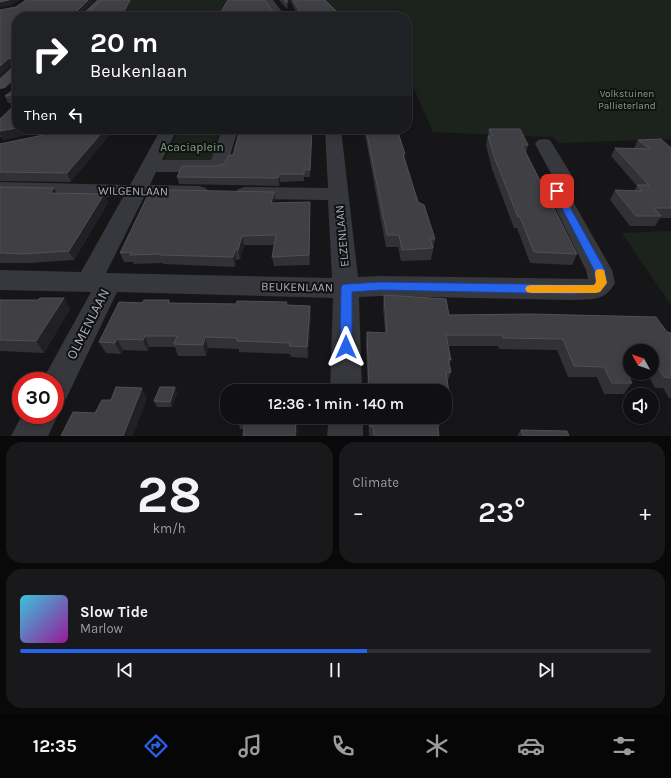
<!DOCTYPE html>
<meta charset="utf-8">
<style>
body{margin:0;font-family:Karla,sans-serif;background:#19191b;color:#f1f3f6;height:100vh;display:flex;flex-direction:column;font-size:15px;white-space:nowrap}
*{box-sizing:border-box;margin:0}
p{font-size:13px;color:#9c9d9f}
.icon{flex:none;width:22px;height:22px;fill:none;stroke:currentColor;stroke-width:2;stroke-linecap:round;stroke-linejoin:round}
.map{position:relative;height:436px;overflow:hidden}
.panel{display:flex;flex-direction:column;gap:6px;padding:6px;background:#09090a;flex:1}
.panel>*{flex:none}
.guide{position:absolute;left:12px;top:12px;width:400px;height:122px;border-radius:16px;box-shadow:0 2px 10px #0003,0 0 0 1px #303032;background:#202124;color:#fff;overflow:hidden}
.needle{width:26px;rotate:310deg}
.buttons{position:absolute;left:623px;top:344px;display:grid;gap:8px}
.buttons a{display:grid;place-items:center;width:36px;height:36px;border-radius:50%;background:#101012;box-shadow:0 2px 10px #0003,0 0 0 1px #303032;font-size:20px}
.speed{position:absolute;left:12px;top:372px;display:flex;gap:8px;font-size:20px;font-weight:700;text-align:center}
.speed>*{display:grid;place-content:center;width:52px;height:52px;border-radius:50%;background:#101012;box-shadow:0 2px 10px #0003,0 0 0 1px #303032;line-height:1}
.speed .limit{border:6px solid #d22;background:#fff;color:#111}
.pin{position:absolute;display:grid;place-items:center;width:34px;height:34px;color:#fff;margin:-17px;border-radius:8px;box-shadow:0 2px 6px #0006}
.me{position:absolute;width:44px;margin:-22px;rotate:0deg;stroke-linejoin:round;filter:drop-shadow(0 0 3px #0008)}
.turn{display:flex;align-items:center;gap:14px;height:84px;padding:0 12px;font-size:18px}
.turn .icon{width:52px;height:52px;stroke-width:2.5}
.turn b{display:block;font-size:28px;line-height:34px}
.then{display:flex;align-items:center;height:38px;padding:0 12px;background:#0003;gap:8px;font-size:15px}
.big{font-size:30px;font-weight:600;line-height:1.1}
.panel .tile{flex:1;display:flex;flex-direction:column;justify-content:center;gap:6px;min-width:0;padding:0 14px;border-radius:16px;background:#19191b}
.panel .dial{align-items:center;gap:0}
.dial b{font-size:52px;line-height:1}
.song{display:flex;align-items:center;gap:12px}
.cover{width:48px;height:48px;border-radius:6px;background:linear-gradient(135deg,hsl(190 70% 55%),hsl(300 70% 35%))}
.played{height:4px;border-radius:2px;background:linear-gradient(90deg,#2563eb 55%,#303032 55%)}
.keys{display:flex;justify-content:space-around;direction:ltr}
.heat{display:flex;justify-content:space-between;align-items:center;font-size:22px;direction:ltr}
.panel .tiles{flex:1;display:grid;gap:6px;grid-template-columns:1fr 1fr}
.tile:last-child{grid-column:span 2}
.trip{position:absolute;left:220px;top:384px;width:232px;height:40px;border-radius:16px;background:#101012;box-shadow:0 2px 10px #0003,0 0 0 1px #303032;font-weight:600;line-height:40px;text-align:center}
.tab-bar{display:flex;height:64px;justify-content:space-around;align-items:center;background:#060607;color:#9c9d9f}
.tab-bar .icon{width:28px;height:28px}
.tab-bar .active{color:#2563eb}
.tab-bar b{font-size:18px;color:#f1f3f6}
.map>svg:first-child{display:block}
.green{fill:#1c231d}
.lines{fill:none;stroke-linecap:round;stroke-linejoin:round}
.street{fill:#37383d;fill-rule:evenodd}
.secondary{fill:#45474d;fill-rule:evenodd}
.wall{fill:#323236;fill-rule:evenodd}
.shaded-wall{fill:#212124}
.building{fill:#3f3f44;stroke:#4f5156}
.route{fill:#2563eb;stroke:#184099}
.slow{fill:#f59e0b}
.labels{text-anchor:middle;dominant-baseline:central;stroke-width:4;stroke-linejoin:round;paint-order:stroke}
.far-park-label{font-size:10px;fill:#7fa381;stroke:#111113}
.park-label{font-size:12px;fill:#7fa381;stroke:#111113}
.street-label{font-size:12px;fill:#a8adb8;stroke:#111113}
.near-street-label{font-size:14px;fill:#a8adb8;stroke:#111113}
</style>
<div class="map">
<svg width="671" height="436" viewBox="0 0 671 436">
<rect width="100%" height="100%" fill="#161618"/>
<!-- green -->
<path class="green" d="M112 0H252L244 16 96 17Z
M324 0H671V139L559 143 553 137 433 132 411 82 407 77V17H338Z
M180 129H220L216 144H224L217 164 161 165Z
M671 231V305L622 233Z"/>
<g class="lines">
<!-- street -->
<path class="street" d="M264 0H273L286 17H276Z
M161 129H177L162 160H211L222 129H238L227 166 225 170 218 172H156L150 185 199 186 206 188 209 192 206 196 199 198 144 197 106 273 332 278 328 200 245 199 238 197 235 193 238 189 245 187 328 188 325 129H341L358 277 381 276 588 279 586 270 547 191 554 179 535 144 538 140 544 139 550 140 574 179 567 191 612 270 615 283C604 302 592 299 572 300L381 296 359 297 362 391H330L333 298 117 292 66 399 55 403V381H42L91 292 0 290V270L81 272 123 197 0 194V182L130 185Z
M55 408 58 415 48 436H11L22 415H55Z
M329 417H363V436H327Z"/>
<!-- secondary -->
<path class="secondary" d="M97 0H106L90 17H79Z
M17 66V77L5 88 0 89V78L12 67Z"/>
</g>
<!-- wall -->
<path class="wall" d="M279 0H289L287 9Z
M290 0H325L342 17H299Z
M17 73V82L14 76Z
M17 87V129H51L3 140 2 137H0V119L17 103H8L5 96Z
M72 129 71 182 0 181V144Z
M312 129 310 177H304V181L280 182 279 186 179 184 177 177 224 164 233 155Z
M364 129H397L405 154 404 158 418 202 435 239 431 260 401 261 398 247H386Z
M489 129 528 145 526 153 577 254 572 265 530 263 517 228H514L492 169 486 145Z
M638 140 671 148V218H660L655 226H630L610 200 615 190 634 191 637 186 611 156 615 148H634Z
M0 187 57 193 104 194 108 203 74 260 29 263H0Z
M274 192 275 201 274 203 310 211V265L274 266 272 257 274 245H244L240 259 236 260 235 267 163 264V263L134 264 133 262H124L120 253Z
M384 295 449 315 671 333V398H669L663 388H655L649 377 629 378 632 383 624 394H604L597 377H568L557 350 499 349 498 346H448L451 360 449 365 451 372 447 383 451 405 447 415H445V391H368L366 343 367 332 385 333 383 306ZM630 351H652V373H630Z
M64 298 70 309 44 353 0 351V300H38Z
M169 300 170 303 236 304 287 302V305L311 317 308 358 291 357 290 354 239 352V349L208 348 206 356H178L175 347H149L148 351 123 350 121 354 106 353 99 342 142 303Z
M175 387 177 393 172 407H157L154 401Z
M227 395V409L225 404Z
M296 417 298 428 297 436H243L244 429H240L237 419Z
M368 417H441L442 419 438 430 439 436H369Z
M521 430 569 436H517Z"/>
<!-- shaded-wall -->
<path class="shaded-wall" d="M9 0H20L10 6 0 7V2Z
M88 0H95L78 17 76 12Z
M130 0H134L125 17 123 13Z
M287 0H289L287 9Z
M14 58 17 65 11 66 0 76V66L8 59Z
M17 128V129H51L3 140 0 134V131Z
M105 129H115L71 182 67 173Z
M312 129V135L310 177V170Z
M279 174 280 182 279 186 278 178Z
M54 188 59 196 50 193Z
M274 192 275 201 272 212 271 203Z
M104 194 108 203 74 260 69 251Z
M310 202V265L309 255Z
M242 236 244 245 240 259 238 250Z
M235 250 236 260 235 267 233 257Z
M64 298 70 309 44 353 36 341Z
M310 306 311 317 308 358 307 347Z
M145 336 149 347 148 351 143 340Z
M205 337 208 348 206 356 203 345Z
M117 339 123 350 121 354 115 343Z
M175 387 177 393 172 407 170 402Z
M142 388 147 399 133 436H123Z
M296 417 298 428 297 436H295Z"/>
<!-- building -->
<path class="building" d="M0 0H9L0 2Z
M26 0H88L76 12 77 13H88L102 0H130L123 13 154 12 188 17H17V69H15L16 59 14 58 8 59 0 66V10L16 7Z
M228 0H265L276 17H218Z
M284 0H287V3Z
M293 0H325L342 17H303Z
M17 87V95L5 96Z
M17 103V128L0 131V119Z
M72 129H105L67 173 0 172V144Z
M240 129H312L310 170H304V174H279L278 178 177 177 182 166H217L224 164 229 155H233Z
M366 129H397L405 154H403L418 202 424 205 435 239H430L433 248 402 250 399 235H387Z
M489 129H520L528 145H522L577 254 534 252 520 217H518L495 159 488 136H492Z
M661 139 671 148V208H654L661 216H636L615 190 642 191 637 185H649L615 148 650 149 638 140Z
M0 187 54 188 50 193 104 194 69 251 23 254 0 253Z
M169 190 274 192 271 203 310 202 309 255 272 257 276 235 242 236 238 250H235L233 257 160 255V254L130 255 131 252 120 253 147 197 166 196Z
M384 295 446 299 449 315 530 314 656 317 667 332 671 333V378L664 377 658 367H652V351H630V367H624L632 383H612L604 367 574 366 563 339 503 338 502 335H446L451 360 448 359 451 372 446 373 451 405H445V391H369L367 332 387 333Z
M40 298H64L36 341 0 340V300H38Z
M144 300H169L168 303 236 304 237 301 287 302 286 305 310 306 307 347 289 346 290 343 237 341V338L205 337 203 345 174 344 177 336H145L143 340 117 339 115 343 99 342 119 302 142 303Z
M116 387 142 388 123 436H61L73 412 95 413 102 400H111Z
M160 387H175L170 402 154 401Z
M229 389H243V391H228Z
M227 395V404H225Z
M237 417H296L295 436H243L245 419H237Z
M370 417H441L442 419H437L439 436H374L373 426 370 427Z
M521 430 567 431 569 436H523Z"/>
<!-- route -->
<path class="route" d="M557 189 561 191 605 270 607 283 600 292 572 294 381 290 352 292V347L350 351 346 352 342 351 340 347 341 288 342 285 346 284 381 282 594 285 596 282 594 270 553 191Z"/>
<!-- slow -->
<path class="slow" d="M600 269 604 270 607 283 600 292 596 293H531L527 292 525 289 527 286 531 285H594L596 282 595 273 596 270Z"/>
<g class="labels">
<!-- far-park labels -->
<g class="far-park-label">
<text x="627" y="94">Volkstuinen<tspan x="627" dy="12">Pallieterland</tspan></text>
</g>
<!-- park labels -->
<g class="park-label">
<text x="192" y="147">Acaciaplein</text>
</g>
<!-- street labels -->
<g class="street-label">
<text transform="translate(133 191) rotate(1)">WILGENLAAN</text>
<text transform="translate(342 236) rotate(-95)">ELZENLAAN</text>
<text transform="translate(297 287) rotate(1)">BEUKENLAAN</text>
</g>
<!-- near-street labels -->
<g class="near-street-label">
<text transform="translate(88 324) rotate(-63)">OLMENLAAN</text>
</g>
</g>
</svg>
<div class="buttons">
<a><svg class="needle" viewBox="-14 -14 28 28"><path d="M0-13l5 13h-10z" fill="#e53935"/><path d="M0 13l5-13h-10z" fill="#9c9d9f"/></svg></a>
<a><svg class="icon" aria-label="sound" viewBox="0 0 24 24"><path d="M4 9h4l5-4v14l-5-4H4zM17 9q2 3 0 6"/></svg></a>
</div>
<div class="speed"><div class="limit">30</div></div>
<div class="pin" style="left:557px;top:191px;background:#d93025"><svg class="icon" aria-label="arrive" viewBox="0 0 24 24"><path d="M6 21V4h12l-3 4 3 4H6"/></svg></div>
<svg class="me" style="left:346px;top:347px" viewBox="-20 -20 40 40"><path d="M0-17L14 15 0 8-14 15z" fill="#2563eb" stroke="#fff" stroke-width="4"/></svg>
<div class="trip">12:36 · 1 min · 140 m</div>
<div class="guide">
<div class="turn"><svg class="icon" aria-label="right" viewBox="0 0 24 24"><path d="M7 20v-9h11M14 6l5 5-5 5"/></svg><div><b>20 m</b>Beukenlaan</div></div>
<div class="then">Then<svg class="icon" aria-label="left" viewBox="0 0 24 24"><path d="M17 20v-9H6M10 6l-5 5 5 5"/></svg></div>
</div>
</div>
<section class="panel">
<div class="tiles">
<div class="tile dial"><b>28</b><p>km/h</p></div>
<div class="tile"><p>Climate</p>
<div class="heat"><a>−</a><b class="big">23°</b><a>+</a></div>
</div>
<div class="tile">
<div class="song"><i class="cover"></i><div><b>Slow Tide</b><p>Marlow</p></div></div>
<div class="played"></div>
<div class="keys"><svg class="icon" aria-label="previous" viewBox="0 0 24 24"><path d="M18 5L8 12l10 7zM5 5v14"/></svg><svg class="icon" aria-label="pause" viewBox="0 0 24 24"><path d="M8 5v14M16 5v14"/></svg><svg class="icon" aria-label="next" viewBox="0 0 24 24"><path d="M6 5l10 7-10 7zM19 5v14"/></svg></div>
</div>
</div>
</section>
<nav class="tab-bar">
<b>12:35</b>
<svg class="icon active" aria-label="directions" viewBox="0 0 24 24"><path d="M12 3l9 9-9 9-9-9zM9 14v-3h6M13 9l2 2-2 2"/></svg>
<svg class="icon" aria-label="music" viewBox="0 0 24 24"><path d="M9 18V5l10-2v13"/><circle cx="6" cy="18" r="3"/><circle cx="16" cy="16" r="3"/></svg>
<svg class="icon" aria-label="phone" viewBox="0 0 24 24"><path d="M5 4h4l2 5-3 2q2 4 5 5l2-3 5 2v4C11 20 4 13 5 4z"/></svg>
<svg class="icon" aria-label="climate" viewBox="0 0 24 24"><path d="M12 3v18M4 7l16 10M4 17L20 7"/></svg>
<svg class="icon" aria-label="car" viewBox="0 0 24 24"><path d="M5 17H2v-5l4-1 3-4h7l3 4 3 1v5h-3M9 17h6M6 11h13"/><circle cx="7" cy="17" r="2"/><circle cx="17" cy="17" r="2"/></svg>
<svg class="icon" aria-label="filters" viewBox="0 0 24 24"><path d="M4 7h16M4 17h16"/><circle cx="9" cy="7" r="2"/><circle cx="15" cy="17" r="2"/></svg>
</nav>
